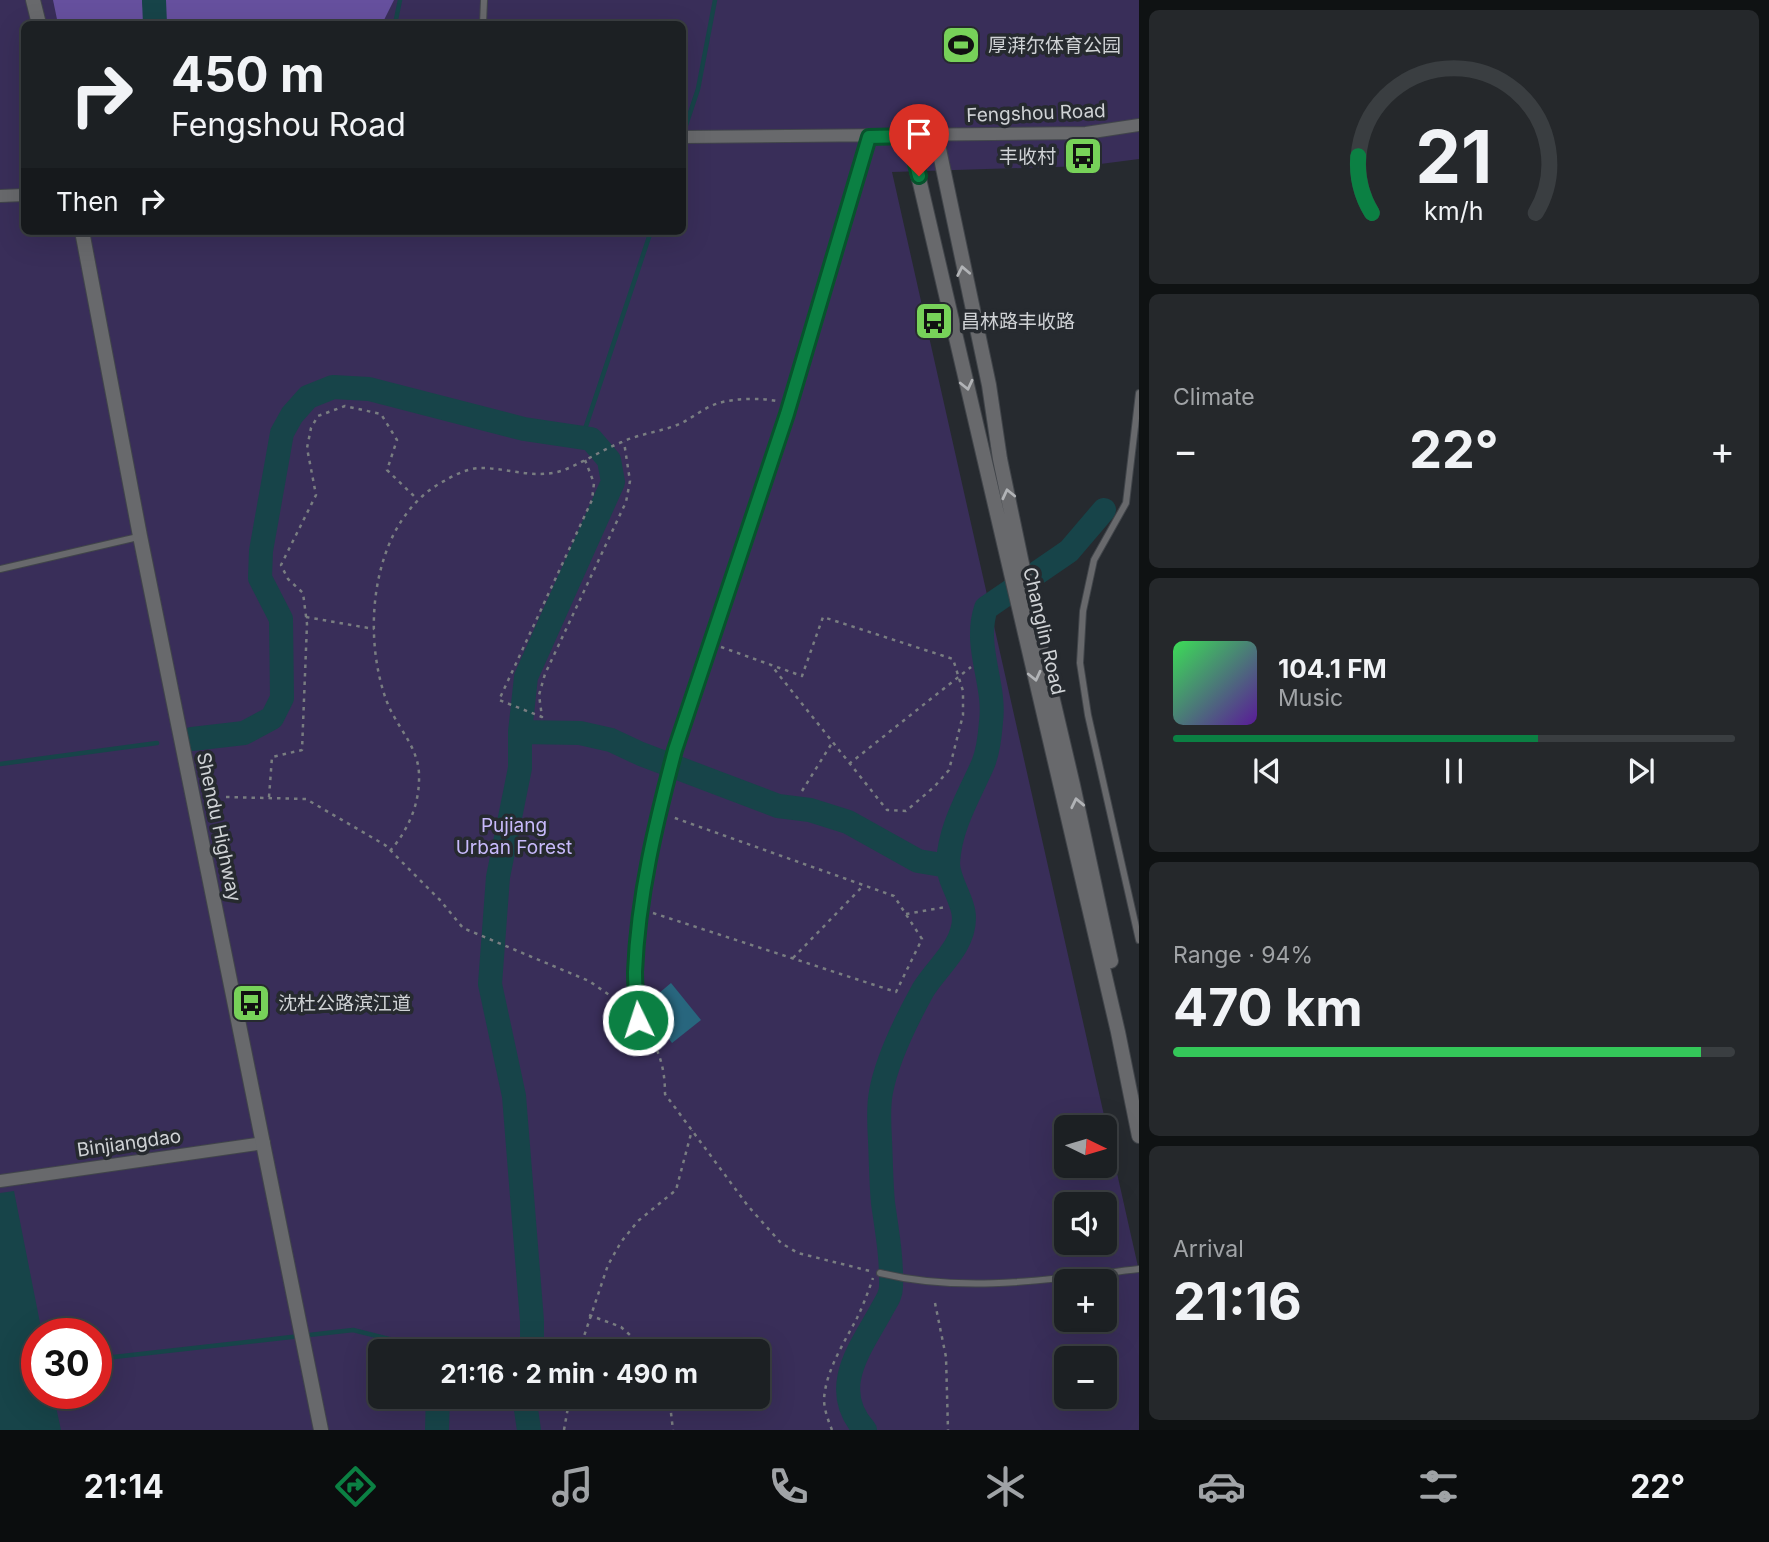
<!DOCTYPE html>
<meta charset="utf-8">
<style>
body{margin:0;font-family:Inter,"Noto Sans SC",sans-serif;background:#25282b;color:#f1f3f6;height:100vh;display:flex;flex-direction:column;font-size:26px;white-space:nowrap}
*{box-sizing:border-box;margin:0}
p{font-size:23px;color:#a0a3a6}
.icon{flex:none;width:38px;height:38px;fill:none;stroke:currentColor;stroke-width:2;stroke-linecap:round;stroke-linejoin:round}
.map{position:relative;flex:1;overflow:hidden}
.panel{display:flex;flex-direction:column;gap:10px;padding:10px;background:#0f1213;width:630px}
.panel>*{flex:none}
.top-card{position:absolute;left:21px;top:21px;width:665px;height:214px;border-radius:10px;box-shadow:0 7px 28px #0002,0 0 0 2px #3a3e41;background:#1c2023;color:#f1f3f6;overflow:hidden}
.needle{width:46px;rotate:95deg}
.tools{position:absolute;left:1054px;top:1115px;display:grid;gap:14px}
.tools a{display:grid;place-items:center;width:63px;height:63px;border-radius:10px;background:#1c2023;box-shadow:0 7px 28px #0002,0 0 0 2px #3a3e41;font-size:35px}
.speed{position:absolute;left:21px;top:1318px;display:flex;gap:14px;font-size:35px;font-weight:700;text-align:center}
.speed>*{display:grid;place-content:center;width:91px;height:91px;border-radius:50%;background:#1c2023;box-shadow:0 7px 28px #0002,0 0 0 2px #3a3e41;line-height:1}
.speed .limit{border:10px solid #d22;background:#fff;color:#111}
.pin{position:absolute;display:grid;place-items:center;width:60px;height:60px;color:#fff;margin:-72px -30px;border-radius:50% 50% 50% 0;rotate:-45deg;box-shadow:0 0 7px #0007}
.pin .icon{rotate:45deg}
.me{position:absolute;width:77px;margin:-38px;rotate:356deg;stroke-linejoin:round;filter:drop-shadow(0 0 5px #0008)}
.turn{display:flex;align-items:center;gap:24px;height:147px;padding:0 35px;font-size:32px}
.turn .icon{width:91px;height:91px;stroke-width:2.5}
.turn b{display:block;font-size:49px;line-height:60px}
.then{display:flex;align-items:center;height:66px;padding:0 35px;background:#0003;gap:14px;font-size:26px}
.big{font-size:52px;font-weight:700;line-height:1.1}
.panel .widget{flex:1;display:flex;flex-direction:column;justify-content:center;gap:10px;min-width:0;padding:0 24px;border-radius:10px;background:#25282b}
.panel .dial{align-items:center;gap:0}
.dial svg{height:182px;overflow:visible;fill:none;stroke:#3a3e41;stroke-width:7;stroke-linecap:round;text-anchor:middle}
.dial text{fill:#f1f3f6;stroke:none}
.song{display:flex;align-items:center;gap:21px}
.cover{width:84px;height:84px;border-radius:10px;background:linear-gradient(135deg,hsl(130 70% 55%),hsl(270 70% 35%))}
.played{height:7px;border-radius:4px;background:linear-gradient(90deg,#0b8043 65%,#3a3e41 65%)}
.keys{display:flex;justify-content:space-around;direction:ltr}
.heat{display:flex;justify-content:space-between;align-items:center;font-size:38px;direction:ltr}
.charge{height:10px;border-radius:5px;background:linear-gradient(90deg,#34c759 94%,#3a3e41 0)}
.trip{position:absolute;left:368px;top:1339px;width:402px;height:70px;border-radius:10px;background:#1c2023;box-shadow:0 7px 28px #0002,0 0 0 2px #3a3e41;font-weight:700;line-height:70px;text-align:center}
.tab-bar{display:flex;height:112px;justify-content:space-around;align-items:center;background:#0b0d0e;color:#a0a3a6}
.tab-bar .icon{width:49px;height:49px}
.tab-bar .on{color:#0b8043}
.tab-bar b{font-size:32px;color:#f1f3f6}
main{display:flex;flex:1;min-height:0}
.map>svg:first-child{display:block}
.green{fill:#392e59;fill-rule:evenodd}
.forest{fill:#66509e}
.water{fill:#174449}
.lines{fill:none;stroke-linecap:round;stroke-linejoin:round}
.stream{stroke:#174449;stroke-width:4.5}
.river{stroke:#174449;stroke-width:24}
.building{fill:#28667e}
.service-casing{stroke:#41454a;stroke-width:8}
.minor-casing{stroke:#41454a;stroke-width:14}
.tertiary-casing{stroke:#41454a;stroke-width:16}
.path{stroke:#797d81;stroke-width:2.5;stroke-dasharray:3.5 5;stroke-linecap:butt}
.service{stroke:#68696c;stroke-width:6}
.minor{stroke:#68696c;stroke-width:12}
.tertiary{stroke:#68696c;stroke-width:14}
.oneway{stroke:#b1b3b6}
.route-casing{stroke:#07532c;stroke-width:18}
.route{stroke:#0b8043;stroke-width:12}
.labels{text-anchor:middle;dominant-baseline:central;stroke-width:7;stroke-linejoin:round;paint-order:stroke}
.poi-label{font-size:19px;fill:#d0d3d6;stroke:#262a2f;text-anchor:start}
.street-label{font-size:19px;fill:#d0d3d6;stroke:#262a2f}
.park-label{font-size:19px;fill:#c8bafb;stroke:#262a2f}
</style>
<main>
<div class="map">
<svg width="1139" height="1430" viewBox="0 0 1139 1430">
<rect width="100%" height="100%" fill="#262a2f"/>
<!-- green -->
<path class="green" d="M0 0H1139V159L1085 166 892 172 1139 1271V1430H0ZM24 24H682V231H24ZM1066 1127H1104V1166H1066ZM1066 1204H1104V1242H1066ZM1066 1281H1104V1320H1066ZM37 1334H96V1393H37ZM380 1351H758V1396H380ZM1066 1358H1104V1396H1066Z"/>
<!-- forest -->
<path class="forest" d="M53 0H142L145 24H58Z
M163 0H394L382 24H167Z"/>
<!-- water -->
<path class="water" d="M14 1191 42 1333 37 1334V1393H53L61 1430H0V1193Z"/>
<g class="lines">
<!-- stream -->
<path class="stream" d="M395 24 400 0
M683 134 698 89 715 0
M582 438 651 231
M0 764 157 743
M96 1359 353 1330 417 1346 423 1351"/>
<!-- river -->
<path class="river" d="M154 0 155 24
M520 732 580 733 611 740 641 754 778 806 810 810 848 822 918 861 948 866
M192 739 244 733 272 718 282 698 281 619 260 578 261 551 282 433 292 415 308 397 333 387 369 389 524 429 591 439 609 460 613 482 526 677 520 732V768L498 877 490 984 514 1096 532 1321V1345L529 1351
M524 1396 529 1430
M437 1430 438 1396
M865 1430C828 1389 860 1349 881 1311 885 1303 891 1296 891 1287 892 1259 887 1231 883 1203 881 1182 881 1161 880 1140 879 1124 878 1107 881 1092 887 1059 907 1019 923 990 937 967 964 947 964 918 964 901 948 881 948 863 950 826 969 796 983 764 988 752 990 735 991 722 996 683 973 647 986 608L1069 551 1104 510"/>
</g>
<!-- building -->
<path class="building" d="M671 983 701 1020 672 1043 646 1008V1004Z"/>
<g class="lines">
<defs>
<path id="service" d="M483 24 484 0
M1139 393 1126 503 1094 560 1083 611 1080 663 1088 715 1139 940
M0 569 138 537
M880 1273C966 1294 1052 1279 1139 1269"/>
<path id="minor" d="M682 137 1086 133 1139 125
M0 196 24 195
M638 1020C637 1005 635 988 635 973 639 819 704 667 751 523 793 395 831 266 869 137
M0 1181 264 1143"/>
<path id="tertiary" d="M33 0 39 24
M936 135 989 385 1000 459 1030 602 1073 785 1111 961
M909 136 1118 1032 1139 1136
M82 231 140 536 321 1430"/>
</defs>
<!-- service casing -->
<use href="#service" class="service-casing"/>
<!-- minor casing -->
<use href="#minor" class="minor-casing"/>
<!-- tertiary casing -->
<use href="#tertiary" class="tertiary-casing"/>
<!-- path -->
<path class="path" d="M585 460 594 483 592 500 499 700 542 717 539 695 545 674 626 502 630 481 624 442
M306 617 374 629
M721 647 802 676 823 617 953 659 963 691V715L949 770 934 787 906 811 887 810 771 665
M849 764 971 667
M802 791 832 743
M226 797 306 799 385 845 440 900 463 928 589 981 624 1005
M269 797 272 757 302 750 307 624 303 593 288 579 281 565 316 495 307 448 311 428 318 416 345 406 381 414 397 440 387 470 417 499
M390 851C409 829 420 803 419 774 418 746 396 726 387 702 360 631 372 517 446 480 456 474 469 468 481 468 509 468 536 480 564 470 584 462 602 450 622 442 639 434 659 432 677 425 692 419 704 407 719 403 735 398 762 398 777 401
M653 913 896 992 922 939 894 896 672 817
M906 914 946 907
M793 958 864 885
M645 1028C659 1050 665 1067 665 1094L748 1206 781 1243 798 1253 870 1271
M935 1303 946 1357 948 1430
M589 1315 621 1327 648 1351
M579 1351 608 1265 621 1242 638 1221 676 1190 692 1130
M669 1396 673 1430
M564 1430 570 1396
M832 1430C828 1420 824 1409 824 1399 826 1370 844 1343 857 1318 863 1306 868 1292 873 1278"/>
<!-- service -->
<use href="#service" class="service"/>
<!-- minor -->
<use href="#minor" class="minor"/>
<!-- tertiary -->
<use href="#tertiary" class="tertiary"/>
</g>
<!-- one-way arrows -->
<defs><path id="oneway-chevron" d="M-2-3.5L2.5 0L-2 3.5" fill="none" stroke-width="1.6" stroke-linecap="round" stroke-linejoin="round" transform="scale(1.75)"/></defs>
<g class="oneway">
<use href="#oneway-chevron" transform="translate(963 271) rotate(-101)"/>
<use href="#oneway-chevron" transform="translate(967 385) rotate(77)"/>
<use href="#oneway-chevron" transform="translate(1008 494) rotate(-103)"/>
<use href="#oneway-chevron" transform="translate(1035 676) rotate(77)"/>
<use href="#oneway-chevron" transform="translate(1077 803) rotate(-102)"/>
</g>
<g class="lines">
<defs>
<path id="route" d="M638 1020C637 1004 635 988 635 972 638 896 656 822 675 750L787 414 869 137 909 136 919 176"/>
</defs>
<!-- route casing -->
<use href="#route" class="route-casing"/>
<!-- route -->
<use href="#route" class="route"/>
</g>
<!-- icons -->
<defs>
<symbol id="stadium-square" viewBox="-11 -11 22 22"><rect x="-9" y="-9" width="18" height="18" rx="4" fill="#77d259" stroke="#262a2f"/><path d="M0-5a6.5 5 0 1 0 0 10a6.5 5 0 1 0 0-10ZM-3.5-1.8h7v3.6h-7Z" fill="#111"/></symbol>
<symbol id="bus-square" viewBox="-11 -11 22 22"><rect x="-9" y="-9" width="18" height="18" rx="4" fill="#77d259" stroke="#262a2f"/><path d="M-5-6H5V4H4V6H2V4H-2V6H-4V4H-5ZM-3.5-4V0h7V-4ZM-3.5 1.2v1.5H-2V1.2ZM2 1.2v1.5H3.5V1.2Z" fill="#111"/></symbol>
</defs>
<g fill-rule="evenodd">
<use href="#stadium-square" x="939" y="23" width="44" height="44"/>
<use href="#bus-square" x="1061" y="134" width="44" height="44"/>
<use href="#bus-square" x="912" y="299" width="44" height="44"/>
<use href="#bus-square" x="229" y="981" width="44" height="44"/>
</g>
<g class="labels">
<!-- poi labels -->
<g class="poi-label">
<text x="988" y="45">厚湃尔体育公园</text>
<text x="1056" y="156" text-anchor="end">丰收村</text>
<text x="961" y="321">昌林路丰收路</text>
<text x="278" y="1003">沈杜公路滨江道</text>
</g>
<!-- street labels -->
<g class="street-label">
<text transform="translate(1036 113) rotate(-2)">Fengshou Road</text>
<text transform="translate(1044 631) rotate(77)">Changlin Road</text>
<text transform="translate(219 827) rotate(78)">Shendu Highway</text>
<text transform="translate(129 1143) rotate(-8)">Binjiangdao</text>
</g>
<!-- park labels -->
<g class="park-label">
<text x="514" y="825">Pujiang<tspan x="514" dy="22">Urban Forest</tspan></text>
</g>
</g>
</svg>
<div class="tools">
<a><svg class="needle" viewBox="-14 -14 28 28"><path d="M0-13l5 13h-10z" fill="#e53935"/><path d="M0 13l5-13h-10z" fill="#a0a3a6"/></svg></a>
<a><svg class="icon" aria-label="sound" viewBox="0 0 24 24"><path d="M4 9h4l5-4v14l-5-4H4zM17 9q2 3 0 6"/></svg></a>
<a>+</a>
<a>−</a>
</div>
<div class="speed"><div class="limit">30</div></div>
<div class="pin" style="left:919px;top:176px;background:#d93025"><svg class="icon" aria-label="arrive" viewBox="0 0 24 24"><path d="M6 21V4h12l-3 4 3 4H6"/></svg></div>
<svg class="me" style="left:638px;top:1020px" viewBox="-20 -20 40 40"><circle r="17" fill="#0b8043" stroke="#fff" stroke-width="3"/><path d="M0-11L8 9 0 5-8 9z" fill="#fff"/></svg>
<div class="trip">21:16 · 2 min · 490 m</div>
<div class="top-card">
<div class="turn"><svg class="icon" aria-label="right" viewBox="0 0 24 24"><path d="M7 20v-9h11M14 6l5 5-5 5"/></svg><div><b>450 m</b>Fengshou Road</div></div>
<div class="then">Then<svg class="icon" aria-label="right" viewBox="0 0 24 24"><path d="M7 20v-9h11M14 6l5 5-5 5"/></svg></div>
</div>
</div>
<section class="panel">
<div class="widget dial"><svg viewBox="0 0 100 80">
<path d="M14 69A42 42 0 1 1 86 69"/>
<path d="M14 69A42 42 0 0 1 8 44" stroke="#0b8043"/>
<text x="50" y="56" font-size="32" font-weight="700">21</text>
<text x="50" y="72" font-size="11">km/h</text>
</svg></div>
<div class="widget"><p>Climate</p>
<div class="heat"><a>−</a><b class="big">22°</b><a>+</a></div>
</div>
<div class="widget">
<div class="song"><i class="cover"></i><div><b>104.1 FM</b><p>Music</p></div></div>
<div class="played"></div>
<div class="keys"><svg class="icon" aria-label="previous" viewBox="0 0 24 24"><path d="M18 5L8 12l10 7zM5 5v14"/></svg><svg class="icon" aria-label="pause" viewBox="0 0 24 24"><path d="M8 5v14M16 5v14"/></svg><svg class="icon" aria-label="next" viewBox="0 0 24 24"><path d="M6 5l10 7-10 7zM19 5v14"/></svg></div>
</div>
<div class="widget"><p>Range · 94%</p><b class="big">470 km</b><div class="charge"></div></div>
<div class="widget"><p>Arrival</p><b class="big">21:16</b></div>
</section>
</main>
<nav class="tab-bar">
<b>21:14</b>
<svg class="icon on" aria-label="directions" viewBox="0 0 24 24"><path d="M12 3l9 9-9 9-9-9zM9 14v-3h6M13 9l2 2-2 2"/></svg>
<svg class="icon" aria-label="music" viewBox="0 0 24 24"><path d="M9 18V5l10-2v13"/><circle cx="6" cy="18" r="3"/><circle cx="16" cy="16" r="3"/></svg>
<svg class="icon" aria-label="phone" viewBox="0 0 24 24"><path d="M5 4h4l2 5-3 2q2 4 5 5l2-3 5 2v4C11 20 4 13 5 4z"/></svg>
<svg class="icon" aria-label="climate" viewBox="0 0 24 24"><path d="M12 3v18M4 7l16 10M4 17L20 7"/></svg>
<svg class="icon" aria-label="car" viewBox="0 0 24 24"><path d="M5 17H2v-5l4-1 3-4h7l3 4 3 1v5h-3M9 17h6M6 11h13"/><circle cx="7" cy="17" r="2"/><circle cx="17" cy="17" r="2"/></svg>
<svg class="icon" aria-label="filters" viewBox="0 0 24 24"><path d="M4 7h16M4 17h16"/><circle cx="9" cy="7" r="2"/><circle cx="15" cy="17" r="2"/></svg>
<b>22°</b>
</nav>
